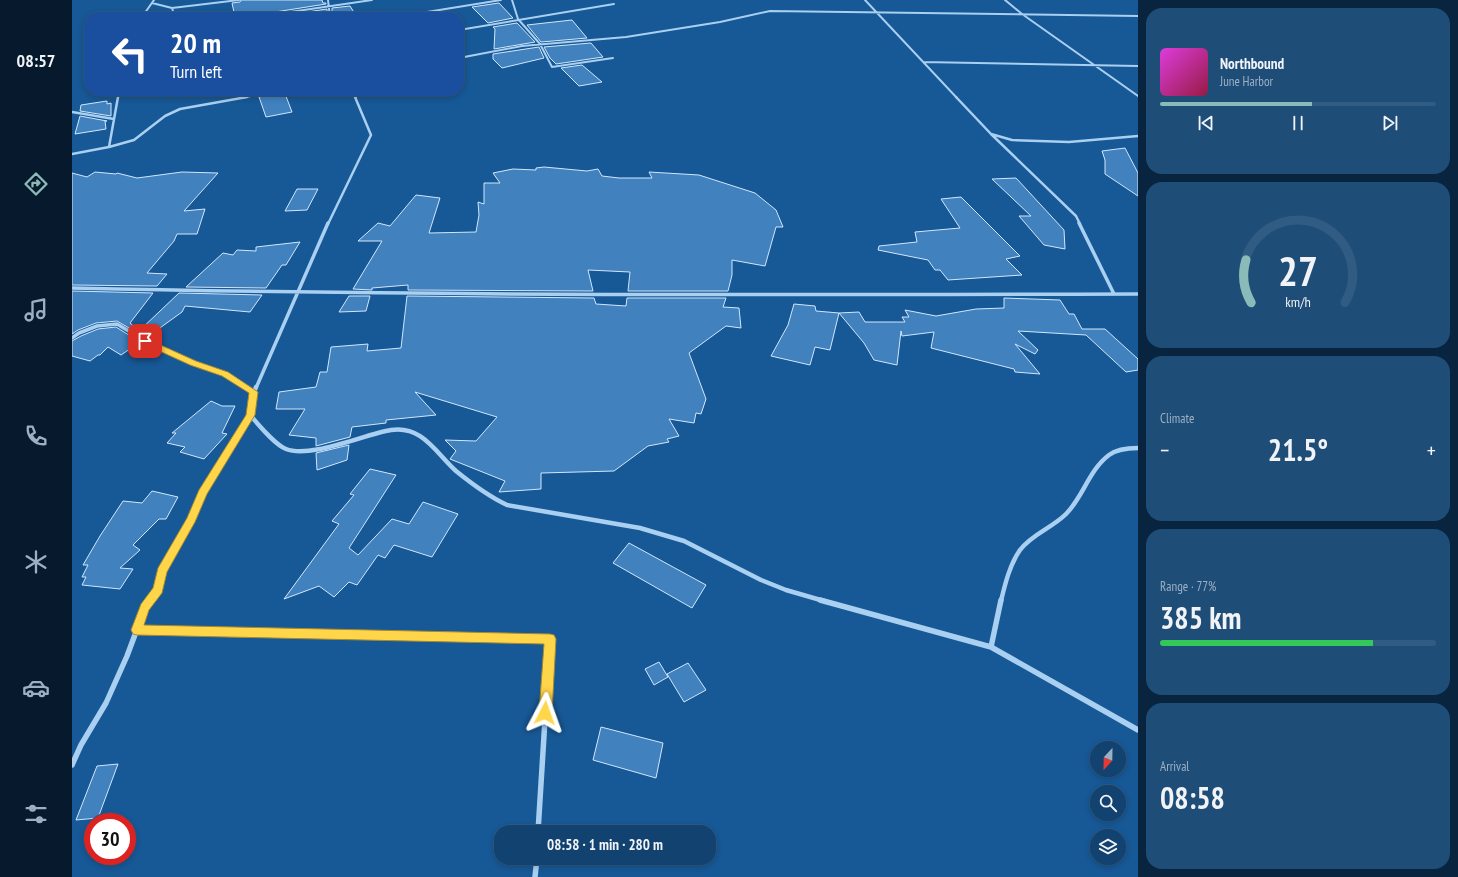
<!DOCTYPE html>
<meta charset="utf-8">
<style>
body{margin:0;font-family:"PT Sans Narrow",sans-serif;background:#1e4d78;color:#f1f3f6;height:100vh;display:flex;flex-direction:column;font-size:15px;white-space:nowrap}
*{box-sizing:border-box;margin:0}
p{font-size:13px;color:#9cb0c3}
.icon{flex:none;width:22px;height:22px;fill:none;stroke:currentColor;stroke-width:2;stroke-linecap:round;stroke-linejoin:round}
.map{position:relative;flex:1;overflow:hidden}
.drawer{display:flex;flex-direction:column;gap:8px;padding:8px;background:#09243e;width:320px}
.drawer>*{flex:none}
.guide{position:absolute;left:12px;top:12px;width:380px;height:84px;border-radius:16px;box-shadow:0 2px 6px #0003,0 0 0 1px #305b83;background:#1a4fa0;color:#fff;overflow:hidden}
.needle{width:26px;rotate:202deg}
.buttons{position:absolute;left:1018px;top:741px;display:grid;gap:8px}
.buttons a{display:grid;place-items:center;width:36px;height:36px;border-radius:50%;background:#114270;box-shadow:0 2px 6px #0003,0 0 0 1px #305b83;font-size:20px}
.speed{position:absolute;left:12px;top:813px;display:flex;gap:8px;font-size:20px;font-weight:700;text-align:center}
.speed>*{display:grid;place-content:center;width:52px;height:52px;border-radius:50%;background:#114270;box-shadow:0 2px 6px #0003,0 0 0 1px #305b83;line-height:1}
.speed .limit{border:6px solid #d22;background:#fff;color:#111}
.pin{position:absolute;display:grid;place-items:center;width:34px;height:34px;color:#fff;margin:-17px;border-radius:8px;box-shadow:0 2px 6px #0006}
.me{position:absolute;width:44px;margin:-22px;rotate:4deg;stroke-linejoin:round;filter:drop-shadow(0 0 3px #0008)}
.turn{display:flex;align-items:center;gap:14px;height:84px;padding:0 20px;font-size:18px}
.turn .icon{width:52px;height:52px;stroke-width:2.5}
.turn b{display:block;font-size:28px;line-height:34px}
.big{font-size:30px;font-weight:700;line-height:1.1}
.drawer .card{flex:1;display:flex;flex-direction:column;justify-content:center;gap:6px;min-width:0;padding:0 14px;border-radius:16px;background:#1e4d78}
.drawer .dial{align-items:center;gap:0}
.dial svg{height:104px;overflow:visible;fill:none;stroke:#305b83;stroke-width:7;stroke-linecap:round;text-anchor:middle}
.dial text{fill:#f1f3f6;stroke:none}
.song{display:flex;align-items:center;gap:12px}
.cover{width:48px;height:48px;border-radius:6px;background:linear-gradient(135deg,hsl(300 70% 55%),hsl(340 70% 35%))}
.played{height:4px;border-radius:2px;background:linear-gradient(90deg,#8bbbb9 55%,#305b83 55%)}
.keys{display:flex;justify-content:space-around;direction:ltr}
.heat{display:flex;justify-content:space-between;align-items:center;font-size:22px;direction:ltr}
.charge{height:6px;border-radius:3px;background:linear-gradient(90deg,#34c759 77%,#305b83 0)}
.trip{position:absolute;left:422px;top:825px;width:222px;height:40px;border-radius:16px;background:#114270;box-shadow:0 2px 6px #0003,0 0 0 1px #305b83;font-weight:700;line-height:40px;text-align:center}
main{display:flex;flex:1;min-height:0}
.dock{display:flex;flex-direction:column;width:72px;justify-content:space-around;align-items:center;background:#071a2d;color:#9cb0c3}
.dock .icon{width:28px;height:28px}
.dock .current{color:#8bbbb9}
.dock b{font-size:18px;color:#f1f3f6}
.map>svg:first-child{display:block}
.building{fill:#4081be;stroke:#d1e7fc}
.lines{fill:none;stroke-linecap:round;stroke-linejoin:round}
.minor-far4{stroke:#a9cff1;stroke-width:2}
.minor-far3{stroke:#a9cff1;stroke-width:2.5}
.minor-far2{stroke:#a9cff1;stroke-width:3.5}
.minor-far1{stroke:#a9cff1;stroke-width:4.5}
.minor{stroke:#a9cff1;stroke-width:5.5}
.route{fill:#ffd54a;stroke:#a68a30}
</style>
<main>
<nav class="dock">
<b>08:57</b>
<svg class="icon current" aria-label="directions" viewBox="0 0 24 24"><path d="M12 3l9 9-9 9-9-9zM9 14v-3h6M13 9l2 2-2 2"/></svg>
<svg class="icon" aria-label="music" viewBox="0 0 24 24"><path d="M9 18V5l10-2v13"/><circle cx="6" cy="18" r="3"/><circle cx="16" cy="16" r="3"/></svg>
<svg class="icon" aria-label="phone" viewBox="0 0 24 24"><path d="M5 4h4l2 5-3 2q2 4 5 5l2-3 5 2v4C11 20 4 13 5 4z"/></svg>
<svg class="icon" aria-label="climate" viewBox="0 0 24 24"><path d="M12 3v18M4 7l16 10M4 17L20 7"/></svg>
<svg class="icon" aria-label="car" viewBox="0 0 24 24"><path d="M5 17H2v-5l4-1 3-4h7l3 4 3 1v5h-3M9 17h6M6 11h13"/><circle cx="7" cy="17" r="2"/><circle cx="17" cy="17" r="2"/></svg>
<svg class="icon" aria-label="filters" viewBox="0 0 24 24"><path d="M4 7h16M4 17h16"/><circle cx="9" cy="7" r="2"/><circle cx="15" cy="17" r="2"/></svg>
</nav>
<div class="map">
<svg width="1066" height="877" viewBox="0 0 1066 877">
<rect width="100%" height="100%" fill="#175896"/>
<!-- building -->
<path class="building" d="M169 0H250L251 3H254V4L184 15 182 17H163L160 3 168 2Z
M427 3 441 18 416 23 400 7Z
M278 6 285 17H260V8Z
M255 9V17H201Z
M500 20 515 38 469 42 455 25Z
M445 23 463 42 422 49 423 29 421 27Z
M519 43 531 57 484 64 478 58 472 47Z
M467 47 472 58 430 68 421 59V54Z
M510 65 530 82 507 86 489 68Z
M206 91H212L220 112 194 117 187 97 204 93Z
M35 101V104L39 103V116L8 111 9 105Z
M8 116 35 121H33L34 129 3 134Z
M1053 148 1066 173V196L1033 174V160L1030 151Z
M472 167 515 171 526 169 530 176 547 178H580L577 172 627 175 683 193 704 210 711 227H704L693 266 660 260V275L656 291H556L558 272 516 270 521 291 336 290V285L300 288V290L281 289 310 241H286L306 223 318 226 344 195 368 198 357 233 404 232 407 215 406 202 412 204V183H428L421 173 441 169 464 170V168Z
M23 172 44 174 45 173 65 178 110 172 146 173 112 211 133 209 125 234H105L102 241 75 273 95 274 85 286 0 285V173L15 177Z
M944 178 992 230 993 249 972 245 947 216H959L920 179Z
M225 189H246L235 210 213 211Z
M889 197 948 256 934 259 950 275 876 280 868 270H863L856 260 806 250 807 246 845 242 843 232 888 228 869 199Z
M228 242 214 265H210L194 288 114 287 151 253 161 255 165 250 184 251V247Z
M0 291 81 293 58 323 73 336 68 330 107 293 190 295 178 312 113 306 110 312 74 338 45 321 24 323 6 330 0 334Z
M277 296H298L294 311 267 312Z
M335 296 522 298 524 304 554 306 555 298H654L651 307 667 308 669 328 654 326 617 353 634 399 629 414 624 413 622 423 597 419 607 436 595 439 597 442 576 446 542 471 469 473V489L427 492 433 481 378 459 384 451 373 440 404 441 425 417 343 392 364 415 314 420V423L280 427 278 437 244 446V438L217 435 233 409H204L207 392 244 387 248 372H255L259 347 296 344 295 351 329 348Z
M932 298 988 300 997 314H1002L1010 329H1033L1066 359V370L1054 372 1014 335 946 331 966 350 963 354 943 344 968 374 943 372 942 369 859 348 862 332 830 336 829 331 825 365 802 360 792 343 767 313 787 312 793 322H833L830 317H837L833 310 864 316 904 309 932 308Z
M722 304 743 306 744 311 767 313 758 350 743 347 738 365 699 356 716 325Z
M44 327 68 342 49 355 36 347 28 355H26L18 361 0 356V341L9 336 26 329Z
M139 401 150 406H163L150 433 155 434 132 459 108 452 113 447 95 443 104 433H100Z
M277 445 275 460 245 470 244 453Z
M298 469 324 475 277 548 286 555 320 519 337 524 351 502 386 514 360 557 322 545 313 558 306 555 285 585 277 582 262 597 247 586 212 599 267 524 260 521 282 495 278 494Z
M80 491 106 497 94 519H87L61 545 68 550 48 568 61 569 48 589 10 585 14 577H10L16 565H11L28 536 51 501 70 503Z
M557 543 634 585 620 608 541 563Z
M587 662 596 677 582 685 573 669Z
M616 663 634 690 612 702 595 674Z
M529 727 591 743 584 778 521 760Z
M46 764 26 818 4 820 25 766Z"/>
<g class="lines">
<!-- minor-far4 -->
<path class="minor-far4" d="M256 0 258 17
M440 0 446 19 468 44 480 67 541 58
M793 0 885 98
M933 0 950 14 1066 96
M80 3 100 8 167 0
M100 8 103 17
M70 17 82 0
M184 17 300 0
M324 17 429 0
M387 30 542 4
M387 58 450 46 554 37 648 22 698 11 1066 16
M851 62 1066 66
M281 91 284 98
M46 98 47 91
M169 98 204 91"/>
<!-- minor-far3 -->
<path class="minor-far3" d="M884 97 919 134 1004 216 1008 224
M0 112 42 119
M919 134 940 140 997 142 1066 136
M37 147 46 97
M0 154 37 147 62 140 93 116 108 109 175 97
M256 224 299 135 283 97"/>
<!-- minor-far2 -->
<path class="minor-far2" d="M1007 223 1042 294
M0 288C355 296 711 295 1066 294
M0 338 7 333 25 326 45 324 80 345 121 363 153 374 175 388
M184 388 256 223"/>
<!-- minor-far1 -->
<path class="minor-far1" d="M182 392 184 387
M178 415C187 425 202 444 214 449 238 459 293 434 319 430 350 425 364 453 384 471 400 484 416 496 435 505L568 528 612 541 689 580 714 590 752 601
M78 601 86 589 90 572 119 519 131 493 178 415 182 392 173 387
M929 601C933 584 938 564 948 550 960 534 980 528 994 514 1011 497 1017 470 1037 455 1045 449 1056 448 1066 448"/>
<!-- minor -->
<path class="minor" d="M748 600 919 647 1066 730
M65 630 478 639 466 832
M919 647 929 600
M0 765 9 745 34 703 55 656 73 608 79 600
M463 877 465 858"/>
</g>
<!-- route -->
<path class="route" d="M73 338 124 361 156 372 186 392 183 415 135 494 123 522 95 572 90 593 77 610 72 625 478 634 482 635 484 639 480 713 478 718 473 719 469 718 467 713 472 644 65 635 61 634 59 630 69 604 81 588 86 568 115 518 127 490 174 415 177 393 150 376 118 365 70 343 69 341Z"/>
</svg>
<div class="buttons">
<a><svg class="needle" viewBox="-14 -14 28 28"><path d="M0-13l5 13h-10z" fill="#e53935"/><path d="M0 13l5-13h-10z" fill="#9cb0c3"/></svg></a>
<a><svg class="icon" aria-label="search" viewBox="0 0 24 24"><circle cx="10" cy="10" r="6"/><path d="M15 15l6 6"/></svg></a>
<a><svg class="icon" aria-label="layers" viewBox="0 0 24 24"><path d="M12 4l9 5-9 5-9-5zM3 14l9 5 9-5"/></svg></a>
</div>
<div class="speed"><div class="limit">30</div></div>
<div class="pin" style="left:73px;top:341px;background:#d93025"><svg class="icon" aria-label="arrive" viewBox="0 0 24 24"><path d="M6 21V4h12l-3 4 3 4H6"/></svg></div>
<svg class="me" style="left:473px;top:713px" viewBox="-20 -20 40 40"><path d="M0-17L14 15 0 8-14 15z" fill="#ffd54a" stroke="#fff" stroke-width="4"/></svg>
<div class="trip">08:58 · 1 min · 280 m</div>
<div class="guide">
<div class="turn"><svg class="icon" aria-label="left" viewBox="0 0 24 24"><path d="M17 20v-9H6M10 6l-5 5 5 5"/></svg><div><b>20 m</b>Turn left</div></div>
</div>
</div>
<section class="drawer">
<div class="card">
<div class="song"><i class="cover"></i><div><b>Northbound</b><p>June Harbor</p></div></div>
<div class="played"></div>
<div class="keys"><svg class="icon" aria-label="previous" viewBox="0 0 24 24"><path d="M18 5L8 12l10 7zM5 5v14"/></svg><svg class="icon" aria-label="pause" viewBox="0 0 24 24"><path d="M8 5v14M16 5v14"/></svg><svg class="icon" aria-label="next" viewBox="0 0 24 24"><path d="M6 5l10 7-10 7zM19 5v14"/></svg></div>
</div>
<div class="card dial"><svg viewBox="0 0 100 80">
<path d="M14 69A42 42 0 1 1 86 69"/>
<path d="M14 69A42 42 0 0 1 10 36" stroke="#8bbbb9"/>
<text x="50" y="56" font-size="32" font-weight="700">27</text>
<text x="50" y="72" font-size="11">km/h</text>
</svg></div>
<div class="card"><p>Climate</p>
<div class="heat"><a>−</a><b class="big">21.5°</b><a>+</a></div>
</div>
<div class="card"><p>Range · 77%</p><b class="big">385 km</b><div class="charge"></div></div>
<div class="card"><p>Arrival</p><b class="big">08:58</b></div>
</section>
</main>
